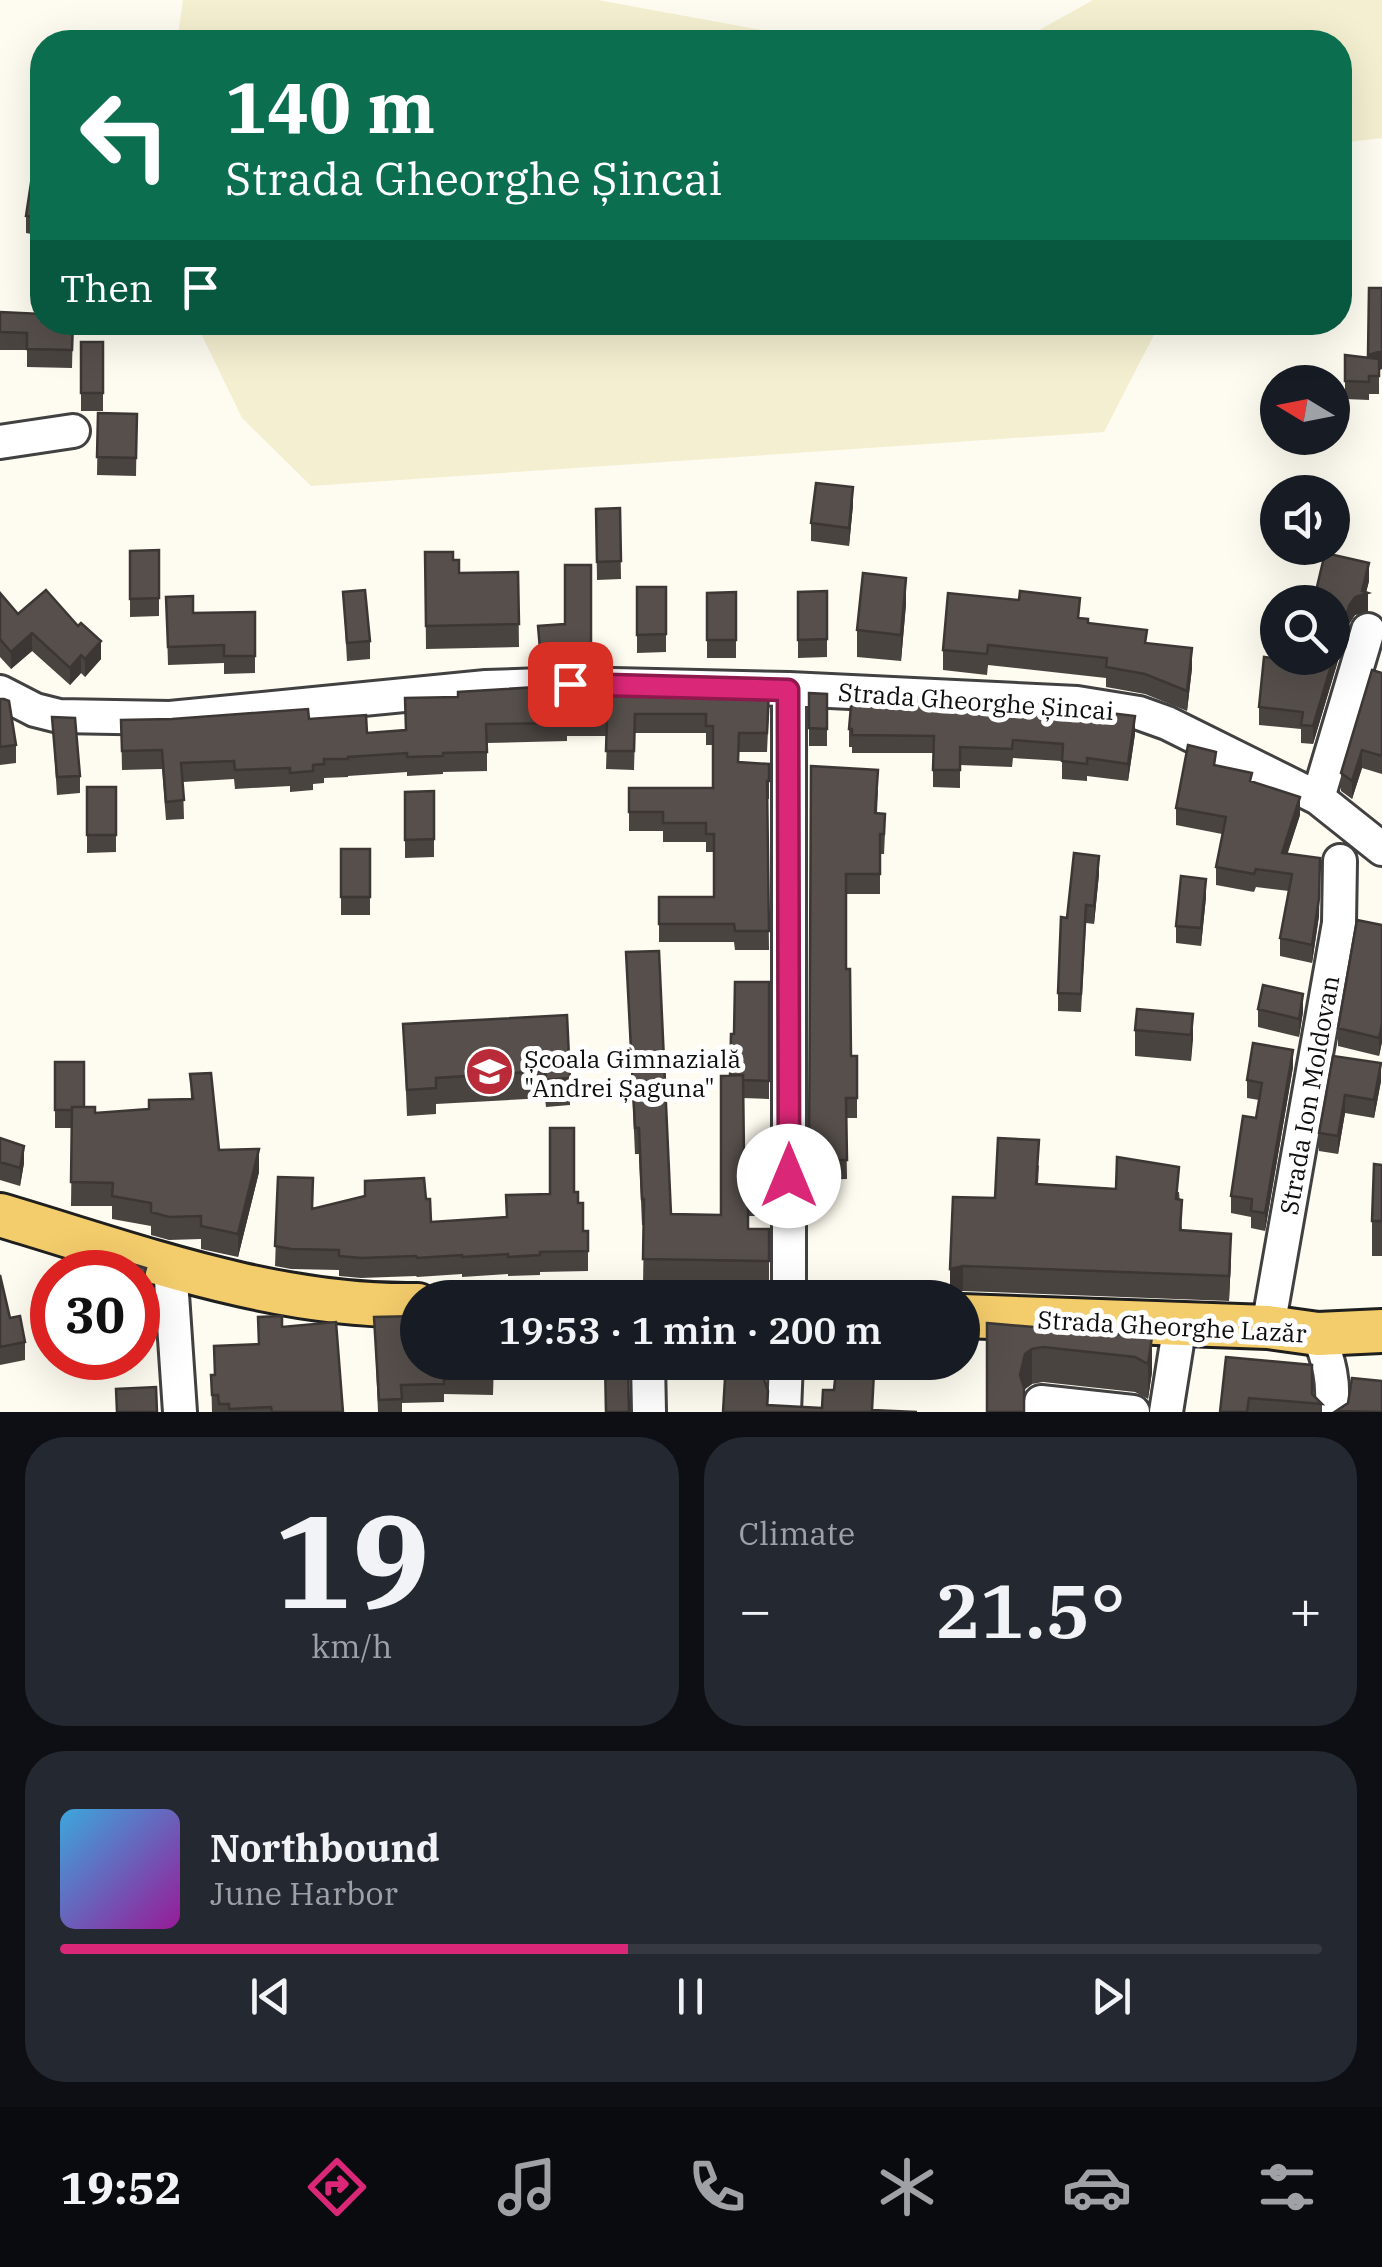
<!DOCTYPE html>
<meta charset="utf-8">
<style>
body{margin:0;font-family:"IBM Plex Serif",serif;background:#242831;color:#f1f3f6;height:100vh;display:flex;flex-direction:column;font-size:38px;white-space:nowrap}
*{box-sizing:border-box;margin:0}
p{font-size:32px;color:#9ea1a6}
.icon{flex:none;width:55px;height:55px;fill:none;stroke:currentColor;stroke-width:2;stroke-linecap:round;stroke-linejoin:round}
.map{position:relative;height:1412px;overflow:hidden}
.details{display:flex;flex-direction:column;gap:25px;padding:25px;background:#0d0f14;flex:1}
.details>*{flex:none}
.guide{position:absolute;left:30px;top:30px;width:1322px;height:305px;border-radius:40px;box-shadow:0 10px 40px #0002;background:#0b6e4f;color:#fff;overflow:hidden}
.needle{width:65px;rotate:280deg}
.tools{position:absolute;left:1260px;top:365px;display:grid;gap:20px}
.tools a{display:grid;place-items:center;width:90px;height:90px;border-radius:50%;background:#171b24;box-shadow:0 10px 40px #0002;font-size:50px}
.speed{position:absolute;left:30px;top:1250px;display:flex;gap:20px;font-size:50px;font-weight:700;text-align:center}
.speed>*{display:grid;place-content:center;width:130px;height:130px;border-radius:50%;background:#171b24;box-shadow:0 10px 40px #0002;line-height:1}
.speed .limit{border:15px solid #d22;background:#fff;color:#111}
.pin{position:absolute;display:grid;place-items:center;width:85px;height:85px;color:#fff;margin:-42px;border-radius:20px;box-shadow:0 5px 15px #0006}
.me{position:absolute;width:110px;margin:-55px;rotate:0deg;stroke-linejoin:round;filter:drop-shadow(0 0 8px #0008)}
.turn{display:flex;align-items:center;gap:35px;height:210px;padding:0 30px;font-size:45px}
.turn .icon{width:130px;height:130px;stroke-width:2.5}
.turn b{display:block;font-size:70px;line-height:85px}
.then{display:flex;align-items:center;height:95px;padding:0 30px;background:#0003;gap:20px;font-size:38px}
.big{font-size:75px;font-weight:600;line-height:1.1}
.details .tile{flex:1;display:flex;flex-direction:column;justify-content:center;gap:15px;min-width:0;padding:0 35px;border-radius:40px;background:#242831}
.details .dial{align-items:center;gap:0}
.dial b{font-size:130px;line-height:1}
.song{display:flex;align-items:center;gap:30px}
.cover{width:120px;height:120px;border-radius:15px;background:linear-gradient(135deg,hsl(200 70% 55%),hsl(300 70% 35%))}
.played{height:10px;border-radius:5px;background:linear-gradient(90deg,#db2777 45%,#363941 45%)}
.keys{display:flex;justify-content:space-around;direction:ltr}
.heat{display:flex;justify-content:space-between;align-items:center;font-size:55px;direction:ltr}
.details .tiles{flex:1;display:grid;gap:25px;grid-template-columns:1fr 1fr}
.tile:last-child{grid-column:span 2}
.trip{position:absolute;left:400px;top:1280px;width:580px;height:100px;border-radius:50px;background:#171b24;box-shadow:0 10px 40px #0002;font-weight:600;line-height:100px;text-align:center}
.menu{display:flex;height:160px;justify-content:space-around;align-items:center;background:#090b0e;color:#9ea1a6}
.menu .icon{width:70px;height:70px}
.menu .on{color:#db2777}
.menu b{font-size:45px;color:#f1f3f6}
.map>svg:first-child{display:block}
.farmland{fill:#f4efd0}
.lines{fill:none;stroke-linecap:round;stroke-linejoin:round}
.minor-casing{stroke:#414141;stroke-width:38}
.major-casing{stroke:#1f1f1f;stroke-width:48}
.minor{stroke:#fff;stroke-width:32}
.major{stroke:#f3cc6b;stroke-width:42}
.wall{fill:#4a4440}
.shaded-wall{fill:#3c3734}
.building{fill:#564f4b;stroke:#3c3734;stroke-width:2.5}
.route-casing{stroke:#8e194d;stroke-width:25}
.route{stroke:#db2777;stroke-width:18}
.labels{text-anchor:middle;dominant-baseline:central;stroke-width:10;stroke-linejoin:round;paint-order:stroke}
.street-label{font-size:25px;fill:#0e0e0e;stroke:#fff}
.poi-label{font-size:25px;fill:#0e0e0e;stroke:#fff;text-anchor:start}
</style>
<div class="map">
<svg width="1382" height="1412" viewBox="0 0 1382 1412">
<rect width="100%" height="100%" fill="#fefbf0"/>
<!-- farmland -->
<path class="farmland" d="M183 0H598L767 31 1034 33 1093 0H1382V138L1340 143V42H177Z
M196 323H1160L1104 432 311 486 242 418Z"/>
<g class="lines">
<defs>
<path id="minor" d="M0 442 73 431
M789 689V1298
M0 692 35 710 59 716 170 718 486 687 570 684 789 689 1077 703 1139 713 1167 723 1318 798 1382 849
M1318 798 1368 630
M170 1265 180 1412
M1268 1327 1339 923 1340 861
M1318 1334C1329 1360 1335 1383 1331 1412
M648 1362 649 1412
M784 1412 786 1362
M1040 1412 1041 1402 1133 1412
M1166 1412 1180 1324"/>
<path id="major" d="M0 1215C135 1255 275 1308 418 1305
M962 1316 1268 1327 1318 1334 1382 1331"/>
</defs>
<!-- minor casing -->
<use href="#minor" class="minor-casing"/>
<!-- major casing -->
<use href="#major" class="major-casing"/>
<!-- minor -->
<use href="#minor" class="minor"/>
<!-- major -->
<use href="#major" class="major"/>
</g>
<!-- wall -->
<path class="wall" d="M42 185V236L26 233V216Z
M1382 288V369L1379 370V394H1369V400L1345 399V355L1368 357Z
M0 312 73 322 72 368 27 367V350H0Z
M81 342H103V411H81Z
M98 413 137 414 136 476 97 475Z
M853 505 849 546 811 541V523Z
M620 508 621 579 597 580 596 509Z
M159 550V616L130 617V551Z
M425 552 453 560 459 573 518 572 519 647 426 649Z
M591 565V664L540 665 538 626 565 624Z
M1369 581 1366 592 1368 611 1355 615 1349 624 1313 744 1301 743V729L1259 725V707L1309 662 1332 602H1316V591Z
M637 587H666V652L637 653Z
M827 591V657L798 658V592Z
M343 592 370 641V659L347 661Z
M736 592V658H707V593Z
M0 593 18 614 101 659 85 677 81 673 70 685 32 651 11 669 0 657Z
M166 597 193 613 255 612V673L224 674V663L168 665Z
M906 604 901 661 857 657V630Z
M1080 618 1088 623 1147 643 1192 668 1187 711 1145 694 1106 687V678L988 665 987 675 943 670V650Z
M1382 673V774L1362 768 1352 799 1341 791V773Z
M809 693 827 694V746H809Z
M405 698 769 709 767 752H739V762L769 764V799H767L769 950H735L734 942H659V897H714V852H706V842H663V831H629V788H713V745H706V733H635L634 770 606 769 607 736H567V741L487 743V771L443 772V774L407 776V772L348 776V777L324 778V783L313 784V790L290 792V786L235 789 234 779 183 782 184 819 166 820 162 769 122 770 121 720 309 719 367 733 405 730Z
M0 699 16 745V763L0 765Z
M1055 710 1135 734 1128 781 1087 776V781L1062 779V761L1013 758 1012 767 960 765V788L933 787V753H852V747H849V729Z
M52 717 80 776V793L57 795Z
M811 766 878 790 877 813 885 833 884 854H880V894H846V969L851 1056H857V1118H846L847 1179 809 1180Z
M1216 766 1252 782 1300 815 1287 854 1319 916 1312 963 1280 956V938L1289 891 1256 887 1254 892 1216 885V867L1222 834 1176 825V808Z
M87 787H116V852L87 853Z
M434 791V857L405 858V792Z
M341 849H370V915H341Z
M1099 874 1094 924 1086 923 1081 1012 1058 1011V993L1067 918Z
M1206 897 1201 946 1176 943V926Z
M1382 925V1042L1379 1056 1338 1046V1028Z
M626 952 671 1214 721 1215 730 1075 734 1034 769 982V1099L743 1098 744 1156H769V1216H748V1229H769V1287L643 1285 644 1225H642L639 1154H635Z
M1258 1009 1303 1012 1299 1037 1258 1027Z
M1193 1014 1191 1061 1135 1056V1030Z
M403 1024 570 1078V1105L546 1107 545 1098 436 1104V1114L407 1116Z
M1333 1056 1381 1081 1374 1118 1345 1113 1338 1154 1319 1151V1133Z
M55 1062 84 1107 95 1113 149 1109 191 1099 190 1074 219 1150 259 1172 238 1257 201 1249V1239L169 1240 151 1235V1226L112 1219V1206H71L72 1128H55Z
M1293 1067 1265 1231 1251 1228V1217L1231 1213V1196L1256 1118 1259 1100 1247 1098V1080Z
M0 1138 24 1163 20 1186 0 1180Z
M1039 1165 1038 1184 1179 1192 1182 1230 1231 1259 1229 1301 963 1291 950 1294 995 1198Z
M1382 1165V1256H1372V1221Z
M278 1177 312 1209 365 1197V1181L426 1199 431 1222 506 1217V1195L578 1203 583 1231H588V1271L540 1272V1275L508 1276V1274L462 1277V1274L417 1277 416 1276 361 1278 339 1276V1270L291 1269 275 1266Z
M0 1275 10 1318 25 1342V1360L0 1365Z
M374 1317 494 1362 493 1395 444 1394V1402L402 1403V1412H378Z
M987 1323 1152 1337V1372L1148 1399 1135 1392 1043 1382 1032 1384 1025 1389Z
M282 1327 343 1412H212L211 1375H214V1346L258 1344Z
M1226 1357 1312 1394 1322 1404V1412H1220Z
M557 1362H628L605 1380H557Z
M677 1362H766L765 1383 768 1405 874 1410 723 1412 725 1373 677 1371Z"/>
<!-- shaded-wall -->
<path class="shaded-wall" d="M1382 351V369L1368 373V355Z
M853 487V505L849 546V528Z
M1369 563V581L1366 593H1368V611L1355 615 1349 624 1313 744V726L1349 606 1355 597 1362 591Z
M906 578V604L901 661V635Z
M32 633V651L11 669V652Z
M101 641V659L85 677V659Z
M1192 648V668L1187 711V691Z
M81 655V673L70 685V668Z
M1135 716V734L1128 781V764Z
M1362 750V768L1352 799V781Z
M1300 797V815L1282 871V853Z
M1099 856V874L1094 924V906Z
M1320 876 1319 916 1312 963V945Z
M1206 879V897L1201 946V928Z
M1303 994V1012L1299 1037V1019Z
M1193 1014V1040L1191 1061V1035Z
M1382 1024V1042L1379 1056V1038Z
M1293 1050V1067L1265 1231V1213Z
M1381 1063V1081L1374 1118V1100Z
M1345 1095V1113L1338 1154V1136Z
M24 1146V1163L20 1186V1168Z
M259 1149V1172L238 1257V1234Z
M1231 1234V1259L1229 1301V1276Z
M963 1266V1291L950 1294V1269Z
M146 1268V1286L139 1310V1292Z
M1152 1337V1372L1148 1399V1364Z
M1032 1349V1384L1025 1389 1020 1375 1025 1354Z"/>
<!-- building -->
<path class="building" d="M31 183 42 185V218L26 216Z
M1369 288H1382V351L1368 355Z
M42 309V322H73L72 350 27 349V333L0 332V312L42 314Z
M81 342H103V393H81Z
M1345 355 1379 359V376H1369V382L1345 381Z
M98 413 137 414 136 458 97 457Z
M816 483 853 487 849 528 811 523Z
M620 508 621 561 597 562 596 509Z
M159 550V598L130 599V551Z
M425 552H453V560H459V573L518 572 519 624 426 626Z
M1325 553 1369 563 1362 591 1368 593 1355 597 1349 606 1313 726 1301 725 1303 712 1259 707 1264 657 1309 662 1310 658H1332V602H1321L1323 593 1316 591Z
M565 565H591V648L540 649 538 626 565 624Z
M863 573 906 578 901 635 857 630Z
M637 587H666V634L637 635Z
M46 590 78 626 81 623 101 641 85 659 81 655 70 668 32 633 11 652 0 639V593L18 614Z
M365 590 370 641 347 643 343 592Z
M827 591V639L798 640V592Z
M1020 591 1080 598 1078 618 1088 619V623L1147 630 1145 643 1192 648 1187 691 1145 674 1106 667 1107 658 988 645 987 654 943 650 948 593 1019 600Z
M736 592V640H707V593Z
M193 596V613L255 612V656H224V645L168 647 166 597Z
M1372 670 1382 673V756L1362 750 1352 781 1341 773Z
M570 685 769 690 767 733H739L738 762 769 764V781H767L769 931H735L734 924H659V897H714V834H706V823H663V812H629V788H713V726H706V714H635L634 751H606L607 717H567V723L486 724 487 752 443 753V756L407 757V753L348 757V759H324V764L313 765V771L290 773V768L235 770 234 761 181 763 184 800 166 802 162 750 122 751 121 720 172 719 308 709 309 719 366 715 367 733 406 730 405 698 458 697V692Z
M809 693 827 694V729L809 728Z
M852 694 1055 705V710L1110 716 1111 713 1135 716 1128 764 1087 758V764L1062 761 1063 744 1013 740 1012 749 960 747V770H933L934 736 852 735V729H849Z
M0 699H4L9 701 16 745 0 747Z
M52 717 75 718 80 776 57 777Z
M1188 745 1216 752 1214 765 1252 773 1250 781 1300 797 1282 853 1320 858 1319 898 1312 945 1280 938 1292 874 1256 869 1254 874 1216 867 1226 817 1176 808Z
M811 766 878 770 875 813 885 814 884 834H880V874H846V969H850L851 1056H857V1098H846L847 1160H809Z
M87 787H116V835H87Z
M434 791V839L405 840V792Z
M341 849H370V897H341Z
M1074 853 1099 856 1094 906 1086 905 1081 994 1058 993 1061 917 1067 918Z
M1181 876 1206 879 1201 928 1176 926Z
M1357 920 1382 925V1024L1379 1038 1338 1028Z
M659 951 671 1214 721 1215V1076L743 1075 744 1156H769V1190H748V1229H769V1261L643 1259 644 1199H642L639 1128H635L626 952Z
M735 982H769V1081L743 1080V1075H730L731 1034H734Z
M1263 985 1303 994 1299 1019 1258 1009Z
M1137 1009 1193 1014 1191 1035 1135 1030Z
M567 1015 570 1078 546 1080 545 1071 436 1078V1088L407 1090 403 1024Z
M1253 1043 1293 1050 1265 1213 1251 1211 1252 1199 1231 1196 1243 1116 1256 1118 1262 1083 1247 1080Z
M1333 1056 1381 1063 1374 1100 1345 1095 1338 1136 1319 1133Z
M55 1062H84V1107H72V1110H55Z
M211 1073 219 1150 259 1149 238 1234 201 1226V1216L169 1217 151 1212V1203L112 1196 113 1183 71 1182 72 1107H95V1113L149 1109V1100L193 1099 190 1074Z
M550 1128H574V1192H578V1203H583V1231H588V1251L540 1252V1255L508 1257V1254L462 1257V1255L417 1258 416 1256 361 1258 339 1256V1250L291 1249 275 1246 278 1177 313 1178 312 1209 365 1196V1181L424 1178 426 1199H430L431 1222 507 1217 506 1195 550 1194Z
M0 1138 24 1146 20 1168 0 1162Z
M998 1138 1039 1140 1036 1184 1116 1189 1117 1157 1179 1167 1176 1199 1182 1200 1180 1230 1231 1234 1229 1276 963 1266 950 1269 953 1197 995 1198Z
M1374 1164 1382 1165V1221H1372Z
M106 1256 146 1268 139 1292 138 1272H101Z
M0 1275 10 1318 20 1316 25 1342 0 1347Z
M712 1295 739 1298H712Z
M282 1316V1327L336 1322 343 1412H272L271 1407 229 1409V1404H219L218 1395H212L211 1375H215L214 1346 259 1344 258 1317Z
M418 1316V1362H493V1377H444V1384L401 1385 402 1399 379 1400 374 1317Z
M987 1323 1152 1337 1148 1364 1135 1357 1043 1347 1032 1349 1025 1354 1020 1375 1024 1388V1412H987Z
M1226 1357 1312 1365V1394L1322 1404 1249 1398 1247 1412H1220Z
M605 1362H628L629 1412H606Z
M726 1362H765L764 1379 768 1391 767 1405 822 1408 823 1390H834L836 1370 874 1372 872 1410 917 1412H723Z
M1352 1378 1382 1381V1412L1336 1411 1348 1403Z
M156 1387 157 1412H117L116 1389Z"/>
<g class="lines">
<defs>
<path id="route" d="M570 684 788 690 789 1176"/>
</defs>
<!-- route casing -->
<use href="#route" class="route-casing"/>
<!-- route -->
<use href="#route" class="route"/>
</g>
<!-- icons -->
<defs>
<symbol id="school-disc" viewBox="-11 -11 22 22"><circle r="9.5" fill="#b92b38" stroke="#fff"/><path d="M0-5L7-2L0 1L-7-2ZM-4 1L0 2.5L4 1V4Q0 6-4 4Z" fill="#fff"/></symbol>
</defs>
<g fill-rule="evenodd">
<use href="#school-disc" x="462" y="1044" width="55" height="55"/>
</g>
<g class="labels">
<!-- street labels -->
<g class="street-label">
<text transform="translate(976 701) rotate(4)">Strada Gheorghe Șincai</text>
<text transform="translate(1309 1095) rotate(-80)">Strada Ion Moldovan</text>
<text transform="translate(1172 1326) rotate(3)">Strada Gheorghe Lazăr</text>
</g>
<!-- poi labels -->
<g class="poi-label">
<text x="524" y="1058">Școala Gimnazială<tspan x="524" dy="29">"Andrei Șaguna"</tspan></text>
</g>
</g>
</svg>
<div class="tools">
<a><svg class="needle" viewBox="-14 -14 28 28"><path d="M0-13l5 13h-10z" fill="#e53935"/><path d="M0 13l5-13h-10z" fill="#9ea1a6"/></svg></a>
<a><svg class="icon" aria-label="sound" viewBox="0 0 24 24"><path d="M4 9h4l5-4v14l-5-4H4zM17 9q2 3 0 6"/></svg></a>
<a><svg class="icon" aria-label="search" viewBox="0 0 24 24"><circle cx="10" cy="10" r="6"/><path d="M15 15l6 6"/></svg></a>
</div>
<div class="speed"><div class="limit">30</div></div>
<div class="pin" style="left:570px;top:684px;background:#d93025"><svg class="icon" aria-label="arrive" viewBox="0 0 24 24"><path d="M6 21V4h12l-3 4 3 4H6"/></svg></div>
<svg class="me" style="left:789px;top:1176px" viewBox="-20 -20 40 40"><circle r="19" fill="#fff"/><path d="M0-13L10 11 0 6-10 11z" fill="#db2777"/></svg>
<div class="trip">19:53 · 1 min · 200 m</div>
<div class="guide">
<div class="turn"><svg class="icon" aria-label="left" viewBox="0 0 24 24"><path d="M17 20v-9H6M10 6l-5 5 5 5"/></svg><div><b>140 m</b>Strada Gheorghe Șincai</div></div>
<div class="then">Then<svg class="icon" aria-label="arrive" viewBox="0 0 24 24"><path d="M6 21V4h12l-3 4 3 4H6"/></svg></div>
</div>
</div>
<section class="details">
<div class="tiles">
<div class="tile dial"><b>19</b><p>km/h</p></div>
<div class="tile"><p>Climate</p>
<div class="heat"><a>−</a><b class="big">21.5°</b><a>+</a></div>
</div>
<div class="tile">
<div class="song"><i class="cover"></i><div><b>Northbound</b><p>June Harbor</p></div></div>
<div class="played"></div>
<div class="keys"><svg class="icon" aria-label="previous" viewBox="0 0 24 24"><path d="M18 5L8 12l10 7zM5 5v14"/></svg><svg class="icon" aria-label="pause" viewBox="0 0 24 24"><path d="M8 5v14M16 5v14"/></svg><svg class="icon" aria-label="next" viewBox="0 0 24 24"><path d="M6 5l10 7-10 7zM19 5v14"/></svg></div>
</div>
</div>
</section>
<nav class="menu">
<b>19:52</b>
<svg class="icon on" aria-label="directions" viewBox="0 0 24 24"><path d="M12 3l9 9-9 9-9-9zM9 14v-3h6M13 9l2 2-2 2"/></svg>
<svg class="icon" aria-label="music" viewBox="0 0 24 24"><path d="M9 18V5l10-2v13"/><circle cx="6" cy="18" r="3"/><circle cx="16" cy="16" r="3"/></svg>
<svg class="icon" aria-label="phone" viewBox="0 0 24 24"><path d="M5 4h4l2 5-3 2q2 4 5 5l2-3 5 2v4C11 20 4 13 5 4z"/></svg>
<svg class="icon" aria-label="climate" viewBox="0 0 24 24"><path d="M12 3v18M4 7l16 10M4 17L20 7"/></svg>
<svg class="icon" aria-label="car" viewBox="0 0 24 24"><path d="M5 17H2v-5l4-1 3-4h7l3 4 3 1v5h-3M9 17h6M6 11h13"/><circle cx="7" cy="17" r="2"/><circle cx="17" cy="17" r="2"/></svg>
<svg class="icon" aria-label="filters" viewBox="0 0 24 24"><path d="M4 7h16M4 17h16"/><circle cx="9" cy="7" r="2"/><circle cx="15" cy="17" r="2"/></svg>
</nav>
